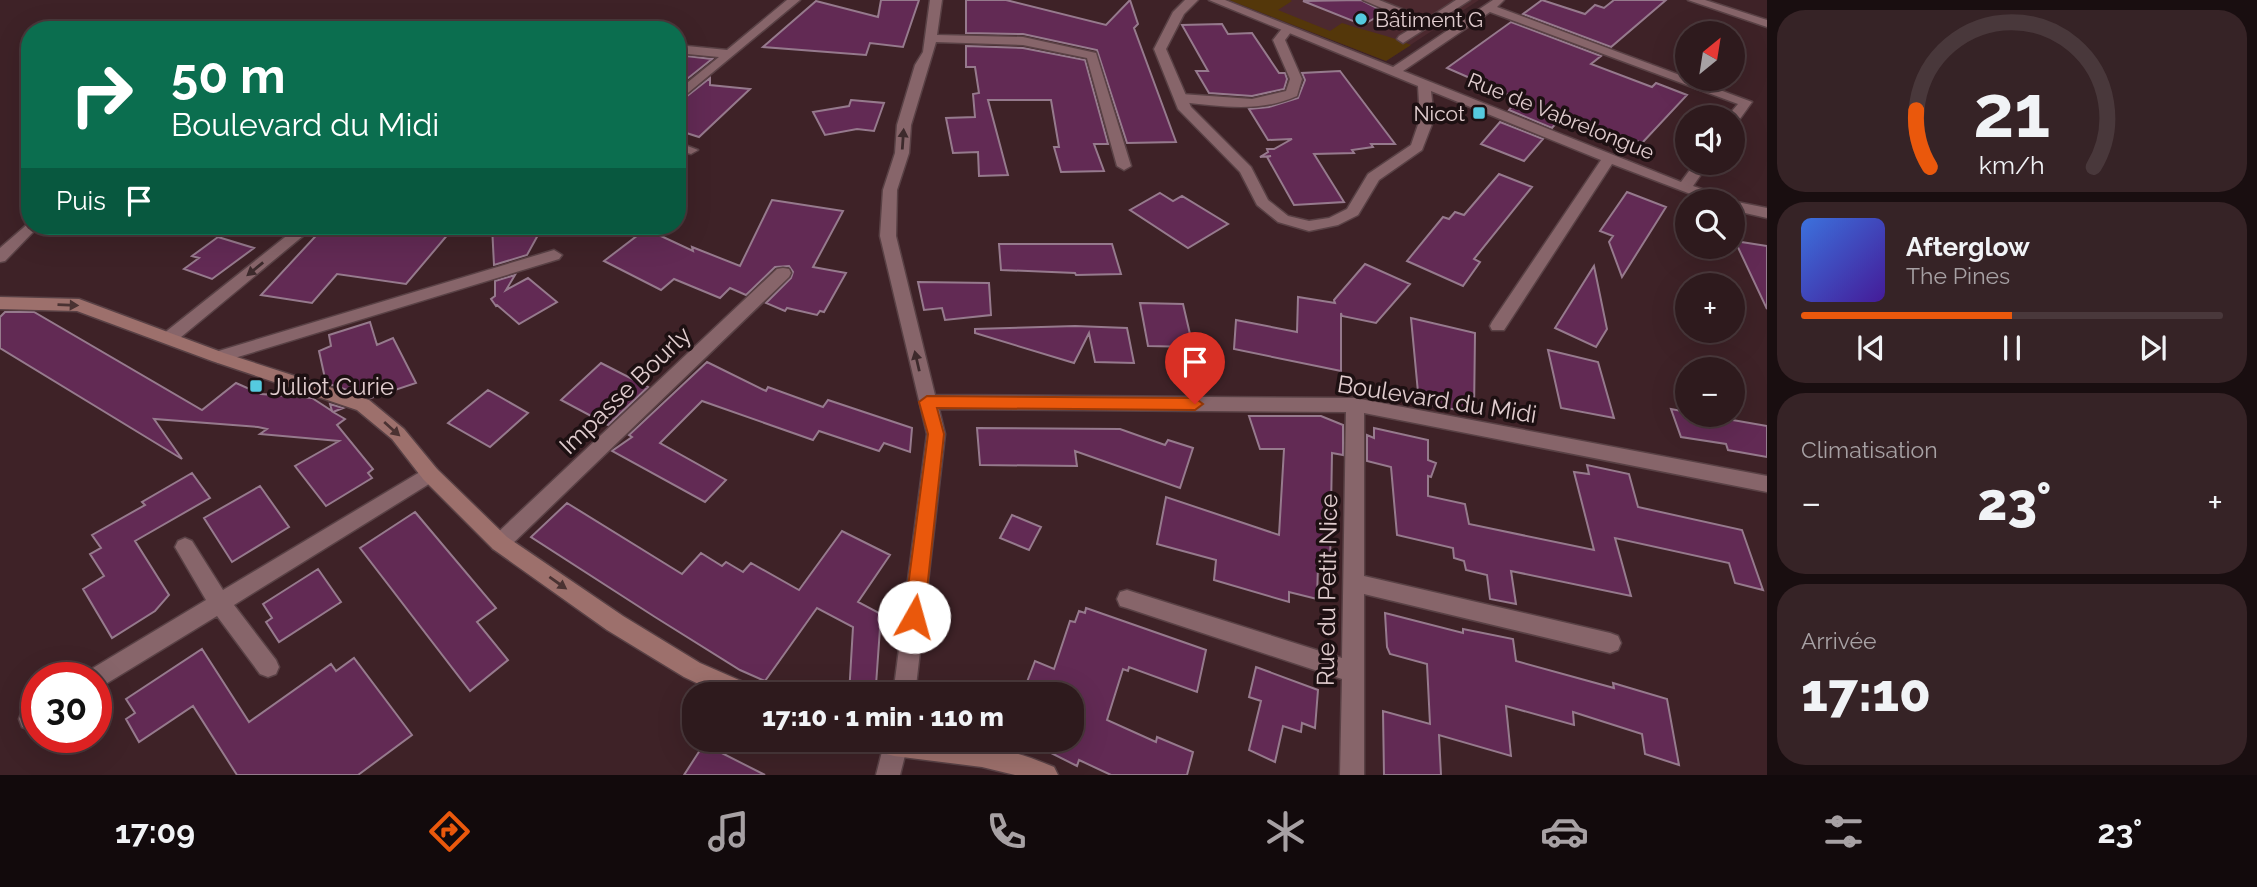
<!DOCTYPE html>
<html lang="fr">
<meta charset="utf-8">
<style>
body{margin:0;font-family:Raleway,sans-serif;background:#362326;color:#f1f3f6;height:100vh;display:flex;flex-direction:column;font-size:26px;white-space:nowrap}
*{box-sizing:border-box;margin:0}
p{font-size:23px;color:#a7a1a4}
.icon{flex:none;width:38px;height:38px;fill:none;stroke:currentColor;stroke-width:2;stroke-linecap:round;stroke-linejoin:round}
.map{position:relative;flex:1;overflow:hidden}
.drawer{display:flex;flex-direction:column;gap:10px;padding:10px;background:#190e10;width:490px}
.drawer>*{flex:none}
.banner{position:absolute;left:21px;top:21px;width:665px;height:214px;border-radius:28px;box-shadow:0 7px 28px #0002,0 0 0 2px #49383b;background:#0b6e4f;color:#fff;overflow:hidden}
.needle{width:46px;rotate:30deg}
.tools{position:absolute;left:1675px;top:21px;display:grid;gap:14px}
.tools a{display:grid;place-items:center;width:70px;height:70px;border-radius:50%;background:#2e1a1d;box-shadow:0 7px 28px #0002,0 0 0 2px #49383b;font-size:35px}
.speed{position:absolute;left:21px;top:662px;display:flex;gap:14px;font-size:35px;font-weight:700;text-align:center}
.speed>*{display:grid;place-content:center;width:91px;height:91px;border-radius:50%;background:#2e1a1d;box-shadow:0 7px 28px #0002,0 0 0 2px #49383b;line-height:1}
.speed .limit{border:10px solid #d22;background:#fff;color:#111}
.pin{position:absolute;display:grid;place-items:center;width:60px;height:60px;color:#fff;margin:-72px -30px;border-radius:50% 50% 50% 0;rotate:-45deg;box-shadow:0 0 7px #0007}
.pin .icon{rotate:45deg}
.me{position:absolute;width:77px;margin:-38px;rotate:7deg;stroke-linejoin:round;filter:drop-shadow(0 0 5px #0008)}
.turn{display:flex;align-items:center;gap:24px;height:147px;padding:0 35px;font-size:32px}
.turn .icon{width:91px;height:91px;stroke-width:2.5}
.turn b{display:block;font-size:49px;line-height:60px}
.then{display:flex;align-items:center;height:66px;padding:0 35px;background:#0003;gap:14px;font-size:26px}
.big{font-size:52px;font-weight:800;line-height:1.1}
.drawer .card{flex:1;display:flex;flex-direction:column;justify-content:center;gap:10px;min-width:0;padding:0 24px;border-radius:28px;background:#362326}
.drawer .dial{align-items:center;gap:0}
.dial svg{height:182px;overflow:visible;fill:none;stroke:#49383b;stroke-width:7;stroke-linecap:round;text-anchor:middle}
.dial text{fill:#f1f3f6;stroke:none}
.song{display:flex;align-items:center;gap:21px}
.cover{width:84px;height:84px;border-radius:10px;background:linear-gradient(135deg,hsl(220 70% 55%),hsl(260 70% 35%))}
.played{height:7px;border-radius:4px;background:linear-gradient(90deg,#ea580c 50%,#49383b 50%)}
.keys{display:flex;justify-content:space-around;direction:ltr}
.heat{display:flex;justify-content:space-between;align-items:center;font-size:38px;direction:ltr}
.trip{position:absolute;left:682px;top:682px;width:402px;height:70px;border-radius:28px;background:#2e1a1d;box-shadow:0 7px 28px #0002,0 0 0 2px #49383b;font-weight:800;line-height:70px;text-align:center}
.tab-bar{display:flex;height:112px;justify-content:space-around;align-items:center;background:#120a0c;color:#a7a1a4}
.tab-bar .icon{width:49px;height:49px}
.tab-bar .selected{color:#ea580c}
.tab-bar b{font-size:32px;color:#f1f3f6}
main{display:flex;flex:1;min-height:0}
.map>svg:first-child{display:block}
.built{fill:#4c292f}
.green{fill:#54370a}
.building{fill:#622a54;stroke:#967a8d;stroke-width:2}
.lines{fill:none;stroke-linecap:round;stroke-linejoin:round}
.lane-casing{stroke:#594145;stroke-width:3}
.street-casing{stroke:#594145;stroke-width:3}
.secondary-casing{stroke:#594145;stroke-width:3}
.lane{fill:#87656a;fill-rule:evenodd}
.street{fill:#87656a;fill-rule:evenodd}
.secondary{fill:#9d706c;fill-rule:evenodd}
.oneway{fill:#3d2a2c}
.oneway2{fill:#4a3232}
.route{fill:#ea580c;stroke:#983908;stroke-width:2}
.poi-dot{fill:#55cadf;stroke:#1d1012;stroke-width:2.5}
.labels{text-anchor:middle;dominant-baseline:central;stroke-width:7;stroke-linejoin:round;paint-order:stroke}
.far-poi-label{font-size:21px;fill:#e1cdcf;stroke:#1d1012;text-anchor:start}
.far-street-label{font-size:21px;fill:#e1cdcf;stroke:#1d1012}
.poi-label{font-size:24px;fill:#e1cdcf;stroke:#1d1012;text-anchor:start}
.street-label{font-size:24px;fill:#e1cdcf;stroke:#1d1012}
</style>
<main>
<div class="map">
<svg width="1767" height="775" viewBox="0 0 1767 775">
<rect width="100%" height="100%" fill="#3e2227"/>
<!-- built -->
<path class="built" d="M1229 0H1479L1386 61Z"/>
<!-- green -->
<path class="green" d="M1229 0H1290L1292 1 1278 10 1330 31 1342 23C1365 31 1388 35 1411 45L1386 61Z"/>
<!-- building -->
<path class="building" d="M881 0H919L903 47 870 43 866 55 763 47 816 1 878 17Z
M966 0H1006L1106 25 1130 0 1138 24 1134 28 1176 142 1127 143 1097 50 1023 34 966 33Z
M1361 0 1385 12 1363 25 1303 1Z
M1542 0 1585 14 1595 5 1604 8 1614 0H1666L1611 47 1523 14Z
M1511 22 1601 56 1591 64 1652 87 1656 83 1687 95 1642 143 1563 115 1552 128 1509 110 1518 99 1447 68Z
M1222 24 1228 34 1252 33 1279 73H1285L1287 79 1284 89 1252 96 1209 93 1196 71H1208L1182 25Z
M966 46 1023 48 1085 60 1108 144H1094L1104 171 1061 172 1054 147H1059L1051 100H988L1008 175 979 176 978 152 953 153 946 118 975 117 973 94 979 93 975 67H966Z
M677 56H686L712 59 677 87Z
M1340 71 1395 144H1371L1373 147 1352 150 1354 153 1314 154 1344 202 1294 205 1267 157 1271 156 1260 157 1268 152 1267 149H1274L1292 139 1268 140 1249 109 1269 107 1298 98 1305 80 1302 73Z
M710 78V85L750 89 699 137 677 130V104Z
M851 100 884 103 874 131 857 129 825 135 813 112 849 106Z
M1500 122 1543 139 1524 161 1481 144Z
M1499 174 1532 187 1474 259 1480 262 1463 286 1407 261 1443 217 1449 219 1455 212 1464 215Z
M1627 192 1666 207 1622 277 1609 242 1613 236 1600 231Z
M1160 193 1173 201 1182 196 1228 224 1188 248 1130 210Z
M772 200 843 211 813 267 846 273 824 312 820 311 817 315 787 308 785 311 766 303 791 278 793 272 789 266 775 267 746 295 730 288 720 298 674 279 661 290 604 261 646 229 693 251 692 247 740 266Z
M325 226H455L406 284 337 274 312 303 261 295Z
M492 226H543L527 255 494 265Z
M218 237 254 248 212 279 184 269 199 258 192 256Z
M1735 241 1767 246V309Z
M999 244H1112L1121 274 1076 275 1075 273 1001 270Z
M1365 264 1410 284 1376 323 1342 316 1341 313V371L1234 349 1236 320 1297 332 1298 297 1335 303 1334 300Z
M1594 266 1607 329 1596 347 1555 328Z
M515 275 506 290 528 278 557 302 519 324 497 305 496 306 491 299 495 296V281Z
M918 282 989 283 991 315 945 320 942 308 924 310Z
M1140 303 1183 304 1193 347 1148 346Z
M5 312H34L202 410 236 383 261 394 312 398 332 411 330 404 343 408 333 412 345 419 337 425 373 469 368 473 372 478 326 506 295 466 339 441 260 434 267 429 258 427 154 419 182 459 0 348V317Z
M1411 318 1475 333 1474 413 1419 403Z
M370 322 377 345 393 338 416 383 371 398 326 383 319 351 331 346 329 335Z
M1075 326 1127 328 1134 363 1095 362 1089 333 1074 363 975 333V329Z
M1548 350 1598 362 1614 418 1561 408Z
M707 362 766 391 768 387 823 407 828 400 912 428 910 452 884 443 879 451 819 431 813 440 702 401 660 443 726 480 705 502 612 451 632 437 629 435Z
M601 363 648 387 608 425 561 400Z
M488 390 528 413 490 447 448 423Z
M1671 409 1687 412V415H1704L1767 426V457L1728 450 1726 444 1681 437Z
M1249 416H1321L1343 425V455L1332 453 1330 568 1318 565 1317 599 1289 592V602L1214 580 1216 560 1157 544 1166 497 1279 535 1284 449H1260Z
M977 428 1120 429 1165 445 1168 440 1193 448 1180 488 1075 451 1077 466 980 465Z
M1374 428 1428 440V460L1436 463 1431 477 1428 476V496L1465 504 1469 524 1594 550 1574 472 1589 474 1587 465 1629 474 1638 507 1742 530 1763 590 1735 583 1729 563 1615 538 1631 596 1511 571 1516 604 1490 599 1487 575 1466 570 1464 561 1454 558 1453 548 1397 535 1391 467 1367 461V435L1374 438Z
M192 473 210 498 135 541 169 595 155 611 112 638 83 589 104 576 90 554 101 548 92 535 145 505 142 502Z
M260 486 289 527 232 562 204 518Z
M567 503 682 574 701 553 722 566 726 562 743 572 751 563 799 590 842 531 890 555 858 602 881 614 876 685 871 695H849L853 627 817 608 765 681 740 670 655 617 531 537Z
M415 512 496 608 477 622 508 660 470 691 360 548Z
M1012 515 1041 527 1029 550 1000 538Z
M318 569 341 602 279 642 266 622 272 618 263 604Z
M1086 608 1206 650 1197 692 1129 667 1128 671 1123 669 1107 720 1156 742 1157 737 1193 752 1187 775H1111L1079 760 1077 766 1051 753 1056 740H1073V703L1076 695H1022L1035 661 1054 669 1070 621 1075 622 1079 611 1085 613Z
M1385 613 1463 633V629L1513 639 1516 661 1614 688 1613 683 1667 699 1679 765 1645 754 1642 734 1573 712 1574 725 1506 706 1511 756 1439 735 1441 775H1384L1383 711 1430 724 1427 664 1390 654 1387 647Z
M202 649 249 722 331 664 336 671 354 658 412 735 358 775H237L193 706 139 742 126 719 135 713 126 699Z
M1256 667 1318 690 1315 728 1302 723 1301 732 1283 726 1275 762 1249 750 1261 701 1249 697Z
M704 744 765 775H684Z"/>
<g class="lines">
<defs>
<path id="lane" d="M1363 0H1379L1427 19 1456 0H1470L1403 43 1397 39 1399 36 1419 24Z
M161 24 176 28 178 30H156L157 26Z
M1284 26 1294 28 1285 40 1302 79 1297 96C1259 113 1221 106 1181 102L1175 98 1181 94 1252 99 1286 91 1290 79 1273 40Z"/>
<path id="street" d="M787 0H800L677 102V91L719 57 677 53V45L727 50Z
M930 0H942L937 35 1023 37 1096 53 1131 166 1124 170 1117 166 1087 58 1023 45 936 42 911 125 909 153 897 190 896 236 935 395 1355 398 1767 476V492L1364 413V576L1610 633 1618 636 1621 643 1618 650 1610 653 1364 594V775H1340L1342 679 1127 608 1120 606 1117 599 1120 592 1127 590 1342 658 1346 412 939 409 945 434 915 695H893L927 434 880 236 883 190 895 153 897 125 915 65 923 52Z
M1185 0H1198L1184 14 1166 49 1191 107 1251 167 1268 200 1288 216 1309 221 1329 218 1347 209 1368 174 1411 145 1420 119 1418 86 1209 0H1225L1393 67 1493 0H1504L1497 7 1752 102 1737 123 1732 124V117H1727L1738 104 1490 12 1403 71 1681 182 1695 163H1709L1693 186 1728 198 1730 201H1732L1767 208V218L1732 210V201H1709L1612 164 1504 330H1492L1490 326 1492 322 1601 160 1431 91 1434 119 1422 150 1379 180 1358 215 1338 225 1309 231 1278 222 1257 205 1240 172 1178 109 1154 49 1173 12Z
M1688 0H1705L1767 20V27Z
M234 24 238 26 239 30H225Z
M677 142 698 150 691 154 677 150Z
M30 222V226H38L36 229 5 261 0 262V248Z
M299 226H315L175 342H163L161 338 163 334Z
M554 250 562 255 559 259 218 363 209 357 212 353Z
M783 268 789 269 791 273 789 277 507 549 500 551 493 549 490 543 493 537 777 269Z
M430 466 437 469 439 474 437 479 234 605 276 660 279 667 276 674 268 677 260 674 217 616 104 685 96 688V677H85L88 671 206 600 175 547 178 541 185 538 192 541 223 590Z
M37 704V727L30 730 22 727 19 719 22 711Z
M885 740H909L900 775H876Z"/>
<path id="secondary" d="M0 297 79 299 224 353 369 400 404 429 437 469 507 537 623 616 700 663 755 687 758 695H722L684 677 607 630 493 549 423 479 392 439 357 410 212 361 77 311 0 309Z
M861 740C936 740 983 737 1054 767L1058 775H1015L982 767 894 756 864 748Z"/>
</defs>
<!-- lane casing -->
<use href="#lane" class="lane-casing"/>
<!-- street casing -->
<use href="#street" class="street-casing"/>
<!-- secondary casing -->
<use href="#secondary" class="secondary-casing"/>
<!-- lane -->
<use href="#lane" class="lane"/>
<!-- street -->
<use href="#street" class="street"/>
<!-- secondary -->
<use href="#secondary" class="secondary"/>
</g>
<!-- one-way arrows -->
<defs><path id="oneway-solid" d="M-6-.8H1V-3.2L6.5 0L1 3.2V.8H-6Z" transform="scale(1.75)"/></defs>
<g class="oneway">
<use href="#oneway-solid" transform="translate(903 139) rotate(-86)"/>
<use href="#oneway-solid" transform="translate(255 269) rotate(141)"/>
<use href="#oneway-solid" transform="translate(917 361) rotate(-103)"/>
</g>
<g class="oneway2">
<use href="#oneway-solid" transform="translate(68 305) rotate(2)"/>
<use href="#oneway-solid" transform="translate(392 429) rotate(42)"/>
<use href="#oneway-solid" transform="translate(558 583) rotate(35)"/>
</g>
<!-- route -->
<path class="route" d="M927 396 1195 398 1203 404 1195 410 937 408 944 434 924 617 921 623 914 626 907 623 904 617 928 434 919 402Z"/>
<!-- markers -->
<g class="poi-dot">
<circle cx="1361" cy="19" r="7"/>
<rect x="1472" y="106" width="14" height="14" rx="3.5"/>
<rect x="249" y="379" width="14" height="14" rx="3.5"/>
</g>
<g class="labels">
<!-- far-poi labels -->
<g class="far-poi-label">
<text x="1375" y="19">Bâtiment G</text>
<text x="1465" y="113" text-anchor="end">Nicot</text>
</g>
<!-- far-street labels -->
<g class="far-street-label">
<text transform="translate(1561 116) rotate(22)">Rue de Vabrelongue</text>
</g>
<!-- poi labels -->
<g class="poi-label">
<text x="270" y="386">Juliot Curie</text>
</g>
<!-- street labels -->
<g class="street-label">
<text transform="translate(625 390) rotate(-44)">Impasse Bourly</text>
<text transform="translate(1437 399) rotate(9)">Boulevard du Midi</text>
<text transform="translate(1327 590) rotate(-89)">Rue du Petit Nice</text>
</g>
</g>
</svg>
<div class="tools">
<a><svg class="needle" viewBox="-14 -14 28 28"><path d="M0-13l5 13h-10z" fill="#e53935"/><path d="M0 13l5-13h-10z" fill="#a7a1a4"/></svg></a>
<a><svg class="icon" aria-label="sound" viewBox="0 0 24 24"><path d="M4 9h4l5-4v14l-5-4H4zM17 9q2 3 0 6"/></svg></a>
<a><svg class="icon" aria-label="search" viewBox="0 0 24 24"><circle cx="10" cy="10" r="6"/><path d="M15 15l6 6"/></svg></a>
<a>+</a>
<a>−</a>
</div>
<div class="speed"><div class="limit">30</div></div>
<div class="pin" style="left:1195px;top:404px;background:#d93025"><svg class="icon" aria-label="arrive" viewBox="0 0 24 24"><path d="M6 21V4h12l-3 4 3 4H6"/></svg></div>
<svg class="me" style="left:914px;top:617px" viewBox="-20 -20 40 40"><circle r="19" fill="#fff"/><path d="M0-13L10 11 0 6-10 11z" fill="#ea580c"/></svg>
<div class="trip">17:10 · 1 min · 110 m</div>
<div class="banner">
<div class="turn"><svg class="icon" aria-label="right" viewBox="0 0 24 24"><path d="M7 20v-9h11M14 6l5 5-5 5"/></svg><div><b>50 m</b>Boulevard du Midi</div></div>
<div class="then">Puis<svg class="icon" aria-label="arrive" viewBox="0 0 24 24"><path d="M6 21V4h12l-3 4 3 4H6"/></svg></div>
</div>
</div>
<section class="drawer">
<div class="card dial"><svg viewBox="0 0 100 80">
<path d="M14 69A42 42 0 1 1 86 69"/>
<path d="M14 69A42 42 0 0 1 8 44" stroke="#ea580c"/>
<text x="50" y="56" font-size="32" font-weight="700">21</text>
<text x="50" y="72" font-size="11">km/h</text>
</svg></div>
<div class="card">
<div class="song"><i class="cover"></i><div><b>Afterglow</b><p>The Pines</p></div></div>
<div class="played"></div>
<div class="keys"><svg class="icon" aria-label="previous" viewBox="0 0 24 24"><path d="M18 5L8 12l10 7zM5 5v14"/></svg><svg class="icon" aria-label="pause" viewBox="0 0 24 24"><path d="M8 5v14M16 5v14"/></svg><svg class="icon" aria-label="next" viewBox="0 0 24 24"><path d="M6 5l10 7-10 7zM19 5v14"/></svg></div>
</div>
<div class="card"><p>Climatisation</p>
<div class="heat"><a>−</a><b class="big">23°</b><a>+</a></div>
</div>
<div class="card"><p>Arrivée</p><b class="big">17:10</b></div>
</section>
</main>
<nav class="tab-bar">
<b>17:09</b>
<svg class="icon selected" aria-label="directions" viewBox="0 0 24 24"><path d="M12 3l9 9-9 9-9-9zM9 14v-3h6M13 9l2 2-2 2"/></svg>
<svg class="icon" aria-label="music" viewBox="0 0 24 24"><path d="M9 18V5l10-2v13"/><circle cx="6" cy="18" r="3"/><circle cx="16" cy="16" r="3"/></svg>
<svg class="icon" aria-label="phone" viewBox="0 0 24 24"><path d="M5 4h4l2 5-3 2q2 4 5 5l2-3 5 2v4C11 20 4 13 5 4z"/></svg>
<svg class="icon" aria-label="climate" viewBox="0 0 24 24"><path d="M12 3v18M4 7l16 10M4 17L20 7"/></svg>
<svg class="icon" aria-label="car" viewBox="0 0 24 24"><path d="M5 17H2v-5l4-1 3-4h7l3 4 3 1v5h-3M9 17h6M6 11h13"/><circle cx="7" cy="17" r="2"/><circle cx="17" cy="17" r="2"/></svg>
<svg class="icon" aria-label="filters" viewBox="0 0 24 24"><path d="M4 7h16M4 17h16"/><circle cx="9" cy="7" r="2"/><circle cx="15" cy="17" r="2"/></svg>
<b>23°</b>
</nav>
